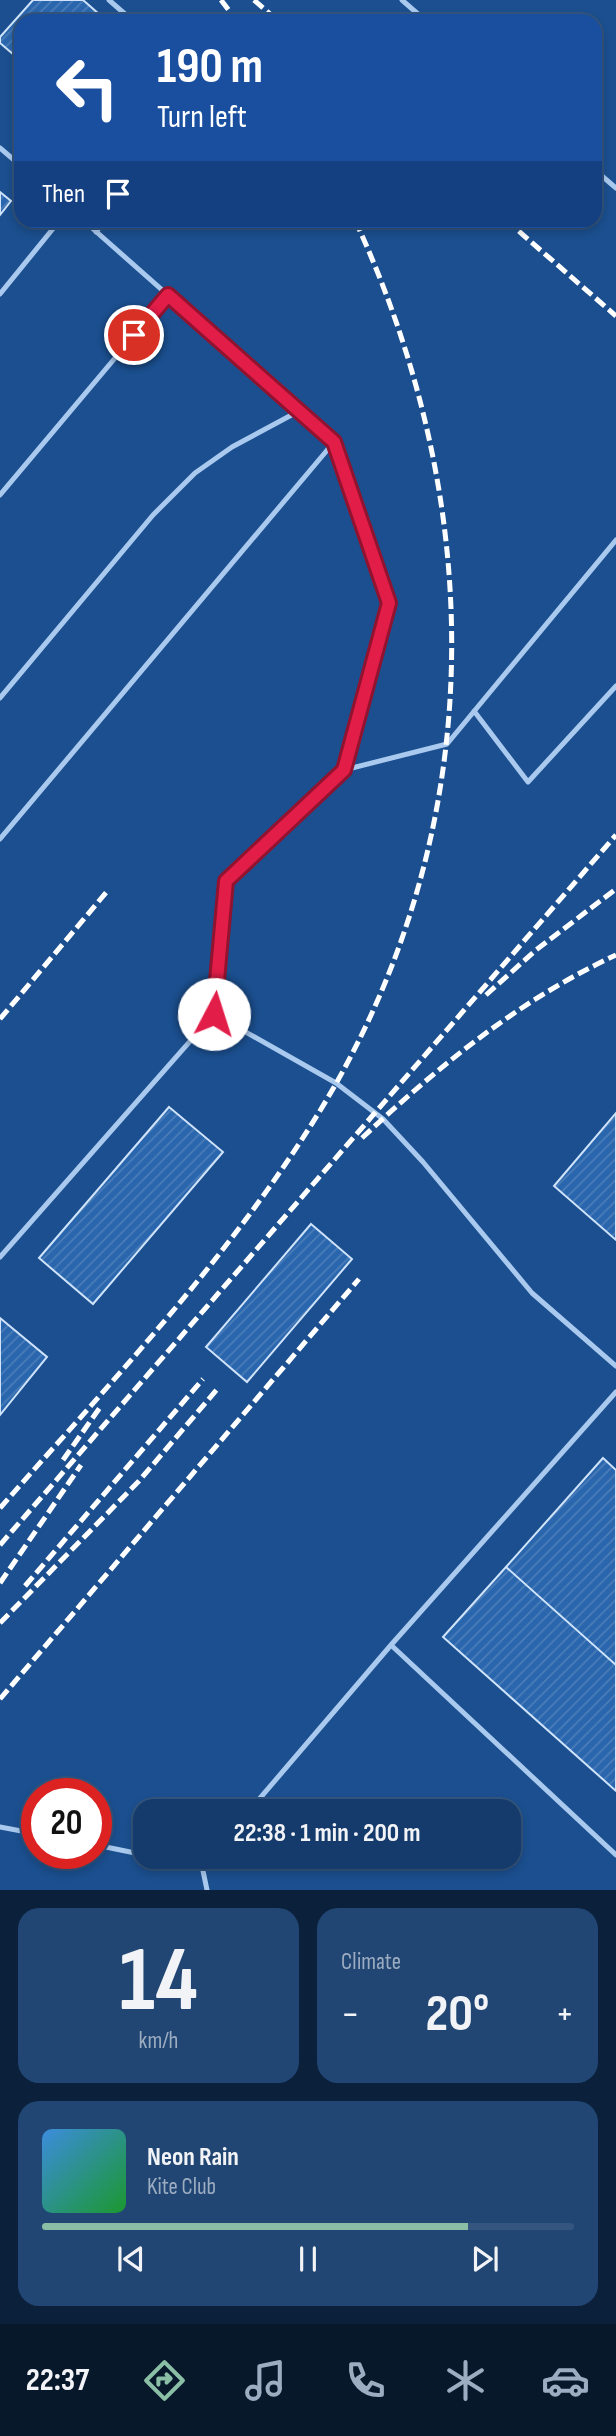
<!DOCTYPE html>
<meta charset="utf-8">
<style>
body{margin:0;font-family:"Sofia Sans Condensed",sans-serif;background:#214673;color:#f1f3f6;height:100vh;display:flex;flex-direction:column;font-size:26px;white-space:nowrap}
*{box-sizing:border-box;margin:0}
p{font-size:23px;color:#9dadc1}
.icon{flex:none;width:38px;height:38px;fill:none;stroke:currentColor;stroke-width:2;stroke-linecap:round;stroke-linejoin:round}
.map{position:relative;height:1890px;overflow:hidden}
.details{display:flex;flex-direction:column;gap:18px;padding:18px;background:#0b203b;flex:1}
.details>*{flex:none}
.top-card{position:absolute;left:14px;top:14px;width:588px;height:214px;border-radius:21px;box-shadow:0 4px 10px #0003,0 0 0 2px #33557e;background:#1a4fa0;color:#fff;overflow:hidden}
.speed{position:absolute;left:21px;top:1778px;display:flex;gap:14px;font-size:35px;font-weight:700;text-align:center}
.speed>*{display:grid;place-content:center;width:91px;height:91px;border-radius:50%;background:#143b6b;box-shadow:0 4px 10px #0003,0 0 0 2px #33557e;line-height:1}
.speed .limit{border:10px solid #d22;background:#fff;color:#111}
.pin{position:absolute;display:grid;place-items:center;width:60px;height:60px;color:#fff;margin:-30px;border:4px solid #fff;border-radius:50%;box-shadow:0 2px 7px #0007}
.me{position:absolute;width:77px;margin:-38px;rotate:5deg;stroke-linejoin:round;filter:drop-shadow(0 0 5px #0008)}
.turn{display:flex;align-items:center;gap:24px;height:147px;padding:0 28px;font-size:32px}
.turn .icon{width:91px;height:91px;stroke-width:2.5}
.turn b{display:block;font-size:49px;line-height:60px}
.then{display:flex;align-items:center;height:66px;padding:0 28px;background:#0003;gap:14px;font-size:26px}
.big{font-size:52px;font-weight:700;line-height:1.1}
.details .widget{flex:1;display:flex;flex-direction:column;justify-content:center;gap:10px;min-width:0;padding:0 24px;border-radius:21px;background:#214673}
.details .dial{align-items:center;gap:0}
.dial b{font-size:91px;line-height:1}
.song{display:flex;align-items:center;gap:21px}
.cover{width:84px;height:84px;border-radius:10px;background:linear-gradient(135deg,hsl(210 70% 55%),hsl(130 70% 35%))}
.played{height:7px;border-radius:4px;background:linear-gradient(90deg,#8abfa5 80%,#33557e 80%)}
.keys{display:flex;justify-content:space-around;direction:ltr}
.heat{display:flex;justify-content:space-between;align-items:center;font-size:38px;direction:ltr}
.details .tiles{flex:1;display:grid;gap:18px;grid-template-columns:1fr 1fr}
.widget:last-child{grid-column:span 2}
.trip{position:absolute;left:133px;top:1799px;width:388px;height:70px;border-radius:21px;background:#143b6b;box-shadow:0 4px 10px #0003,0 0 0 2px #33557e;font-weight:700;line-height:70px;text-align:center}
.dock{display:flex;height:112px;justify-content:space-around;align-items:center;background:#08182b;color:#9dadc1}
.dock .icon{width:49px;height:49px}
.dock .active{color:#8abfa5}
.dock b{font-size:32px;color:#f1f3f6}
.map>svg:first-child{display:block}
.building{fill:url(#building-hatch);stroke:#cfe3fa;stroke-width:2}
.lines{fill:none;stroke-linecap:round;stroke-linejoin:round}
.lane{stroke:#a9c9ee;stroke-width:5}
.rail{stroke:#fff;stroke-width:5;stroke-dasharray:12 5;stroke-linecap:butt}
.route-casing{stroke:#92132f;stroke-width:18}
.route{stroke:#e11d48;stroke-width:12}
</style>
<div class="map">
<svg width="616" height="1890" viewBox="0 0 616 1890">
<defs>
<pattern id="building-hatch" width="6" height="6" patternUnits="userSpaceOnUse" patternTransform="scale(1.75)"><rect width="6" height="6" fill="#2a66ad"/><path d="M-1 1l2-2M0 6l6-6M5 7l2-2" fill="none" stroke="#4a7db9"/></pattern>
</defs>
<rect width="100%" height="100%" fill="#1b4f8f"/>
<!-- building -->
<path class="building" d="M33 0H83L107 21H21V61L0 43V37Z
M0 192 11 201 0 215Z
M169 1107 223 1152 93 1304 39 1258Z
M616 1113V1240L554 1186Z
M311 1224 352 1259 247 1382 206 1347Z
M0 1318 47 1357 0 1415Z
M603 1458 616 1470V1665L506 1567Z
M506 1567 616 1665V1791L443 1637Z"/>
<g class="lines">
<!-- lane -->
<path class="lane" d="M109 0 133 21
M402 0 426 21
M0 148 21 166
M595 170 616 188
M96 232 105 220
M0 294 60 220
M0 495 168 295
M0 698 153 515 195 473 232 447 299 411
M474 711 528 782 616 686
M344 770 447 744 616 540
M0 839 334 442
M214 1014 336 1083 383 1119 423 1162 532 1293 616 1366
M0 1257 214 1014 226 881 344 770 389 603 334 442 83 220
M391 1645 616 1855
M249 1811 391 1645 616 1392
M0 1827 37 1834
M96 1845 145 1855
M155 1857 202 1866 210 1857
M202 1866 207 1890"/>
<!-- rail -->
<path class="rail" d="M221 0 237 21
M254 0 278 21
M506 220 616 316
M486 995 536 950 616 889
M0 1019 109 889
M362 1138C439 1066 519 1000 616 955
M63 1460 101 1406
M0 1508C111 1382 229 1258 318 1114 489 837 490 512 355 220
M0 1545 616 835
M0 1583 81 1465
M25 1586 203 1379
M0 1623 139 1481 219 1387
M0 1699 359 1279"/>
</g>
<g class="lines">
<defs>
<path id="route" d="M134 335 168 295 334 442 389 603 344 770 226 881 214 1014"/>
</defs>
<!-- route casing -->
<use href="#route" class="route-casing"/>
<!-- route -->
<use href="#route" class="route"/>
</g>
</svg>
<div class="speed"><div class="limit">20</div></div>
<div class="pin" style="left:134px;top:335px;background:#d93025"><svg class="icon" aria-label="arrive" viewBox="0 0 24 24"><path d="M6 21V4h12l-3 4 3 4H6"/></svg></div>
<svg class="me" style="left:214px;top:1014px" viewBox="-20 -20 40 40"><circle r="19" fill="#fff"/><path d="M0-13L10 11 0 6-10 11z" fill="#e11d48"/></svg>
<div class="trip">22:38 · 1 min · 200 m</div>
<div class="top-card">
<div class="turn"><svg class="icon" aria-label="left" viewBox="0 0 24 24"><path d="M17 20v-9H6M10 6l-5 5 5 5"/></svg><div><b>190 m</b>Turn left</div></div>
<div class="then">Then<svg class="icon" aria-label="arrive" viewBox="0 0 24 24"><path d="M6 21V4h12l-3 4 3 4H6"/></svg></div>
</div>
</div>
<section class="details">
<div class="tiles">
<div class="widget dial"><b>14</b><p>km/h</p></div>
<div class="widget"><p>Climate</p>
<div class="heat"><a>−</a><b class="big">20°</b><a>+</a></div>
</div>
<div class="widget">
<div class="song"><i class="cover"></i><div><b>Neon Rain</b><p>Kite Club</p></div></div>
<div class="played"></div>
<div class="keys"><svg class="icon" aria-label="previous" viewBox="0 0 24 24"><path d="M18 5L8 12l10 7zM5 5v14"/></svg><svg class="icon" aria-label="pause" viewBox="0 0 24 24"><path d="M8 5v14M16 5v14"/></svg><svg class="icon" aria-label="next" viewBox="0 0 24 24"><path d="M6 5l10 7-10 7zM19 5v14"/></svg></div>
</div>
</div>
</section>
<nav class="dock">
<b>22:37</b>
<svg class="icon active" aria-label="directions" viewBox="0 0 24 24"><path d="M12 3l9 9-9 9-9-9zM9 14v-3h6M13 9l2 2-2 2"/></svg>
<svg class="icon" aria-label="music" viewBox="0 0 24 24"><path d="M9 18V5l10-2v13"/><circle cx="6" cy="18" r="3"/><circle cx="16" cy="16" r="3"/></svg>
<svg class="icon" aria-label="phone" viewBox="0 0 24 24"><path d="M5 4h4l2 5-3 2q2 4 5 5l2-3 5 2v4C11 20 4 13 5 4z"/></svg>
<svg class="icon" aria-label="climate" viewBox="0 0 24 24"><path d="M12 3v18M4 7l16 10M4 17L20 7"/></svg>
<svg class="icon" aria-label="car" viewBox="0 0 24 24"><path d="M5 17H2v-5l4-1 3-4h7l3 4 3 1v5h-3M9 17h6M6 11h13"/><circle cx="7" cy="17" r="2"/><circle cx="17" cy="17" r="2"/></svg>
</nav>
